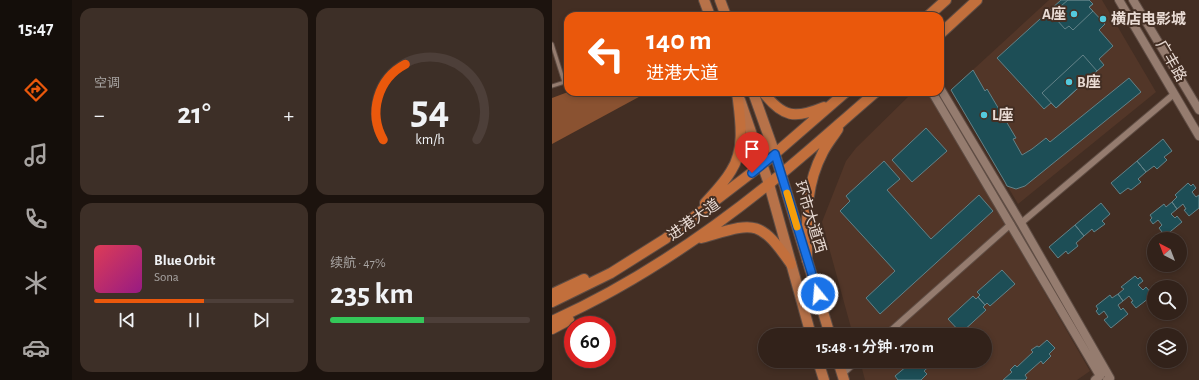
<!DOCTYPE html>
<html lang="zh">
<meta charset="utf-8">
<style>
body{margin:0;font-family:"Alegreya Sans","Noto Sans SC",sans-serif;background:#3d2f27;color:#f1f3f6;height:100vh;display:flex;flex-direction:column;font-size:15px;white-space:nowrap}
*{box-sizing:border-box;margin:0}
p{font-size:13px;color:#a8a4a2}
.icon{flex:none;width:22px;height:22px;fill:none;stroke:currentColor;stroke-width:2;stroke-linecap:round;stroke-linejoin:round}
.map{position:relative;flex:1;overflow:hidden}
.details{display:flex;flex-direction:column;gap:8px;padding:8px;background:#1c130e;width:480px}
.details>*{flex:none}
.hud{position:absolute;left:12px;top:12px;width:380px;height:84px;border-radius:12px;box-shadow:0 2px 6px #0003,0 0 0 1px #4d3f39;background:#ea580c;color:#fff;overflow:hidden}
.needle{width:26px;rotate:318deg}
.fabs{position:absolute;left:595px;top:232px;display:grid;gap:8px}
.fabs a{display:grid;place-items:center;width:40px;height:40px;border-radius:50%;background:#32221a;box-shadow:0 2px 6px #0003,0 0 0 1px #4d3f39;font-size:20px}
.speed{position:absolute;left:12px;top:316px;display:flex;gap:8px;font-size:20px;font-weight:700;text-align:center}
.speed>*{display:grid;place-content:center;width:52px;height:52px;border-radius:50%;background:#32221a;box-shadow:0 2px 6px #0003,0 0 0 1px #4d3f39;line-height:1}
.speed .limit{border:6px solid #d22;background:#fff;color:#111}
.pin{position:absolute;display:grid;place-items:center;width:34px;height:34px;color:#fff;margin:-41px -17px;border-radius:50% 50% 50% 0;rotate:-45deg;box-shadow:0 0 4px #0007}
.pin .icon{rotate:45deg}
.me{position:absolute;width:44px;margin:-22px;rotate:343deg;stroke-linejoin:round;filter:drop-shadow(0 0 3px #0008)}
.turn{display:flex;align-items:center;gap:14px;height:84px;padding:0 16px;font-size:18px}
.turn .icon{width:52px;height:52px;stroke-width:2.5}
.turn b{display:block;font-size:28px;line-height:34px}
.big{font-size:30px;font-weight:600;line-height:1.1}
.details .tile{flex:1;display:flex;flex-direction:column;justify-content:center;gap:6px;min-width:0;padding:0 14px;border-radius:12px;background:#3d2f27}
.details .dial{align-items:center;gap:0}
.dial svg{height:104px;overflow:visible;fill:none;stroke:#4d3f39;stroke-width:7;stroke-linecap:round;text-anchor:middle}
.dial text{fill:#f1f3f6;stroke:none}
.song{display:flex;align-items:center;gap:12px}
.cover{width:48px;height:48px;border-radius:6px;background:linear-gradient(135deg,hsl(350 70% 55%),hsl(310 70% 35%))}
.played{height:4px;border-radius:2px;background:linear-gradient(90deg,#ea580c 55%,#4d3f39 55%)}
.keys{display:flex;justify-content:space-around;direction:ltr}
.heat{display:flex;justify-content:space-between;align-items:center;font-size:22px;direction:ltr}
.charge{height:6px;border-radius:3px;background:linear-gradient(90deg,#34c759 47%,#4d3f39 0)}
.details .tiles{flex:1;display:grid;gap:8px;grid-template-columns:repeat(2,1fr)}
.trip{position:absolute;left:206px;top:328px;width:234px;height:40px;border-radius:20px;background:#32221a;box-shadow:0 2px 6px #0003,0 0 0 1px #4d3f39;font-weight:600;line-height:40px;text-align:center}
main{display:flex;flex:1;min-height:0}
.tabs{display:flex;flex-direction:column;width:72px;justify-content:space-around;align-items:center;background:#140e0a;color:#a8a4a2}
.tabs .icon{width:28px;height:28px}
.tabs .on{color:#ea580c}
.tabs b{font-size:18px;color:#f1f3f6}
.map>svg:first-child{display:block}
.built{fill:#523628}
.water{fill:#8a5231}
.building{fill:#1d4e56;stroke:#638288}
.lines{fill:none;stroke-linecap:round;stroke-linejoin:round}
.service-casing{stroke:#5f4d44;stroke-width:5}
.minor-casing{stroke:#5f4d44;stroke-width:8}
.tertiary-casing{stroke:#5f4d44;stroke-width:10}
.primary-casing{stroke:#5f4d44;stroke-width:12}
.trunk-casing{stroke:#5f4d44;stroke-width:12}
.service{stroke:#957c6f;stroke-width:3}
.minor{stroke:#957c6f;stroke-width:6}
.tertiary{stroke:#957c6f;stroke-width:8}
.primary{stroke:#b77249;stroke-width:10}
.trunk{stroke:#c26f3c;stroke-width:10}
.route-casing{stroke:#114b97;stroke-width:10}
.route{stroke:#1a73e8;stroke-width:7}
.slow{stroke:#f59e0b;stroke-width:7}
.poi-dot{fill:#54cadd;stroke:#432e23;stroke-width:1.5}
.labels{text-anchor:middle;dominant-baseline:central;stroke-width:4;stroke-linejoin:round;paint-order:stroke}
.poi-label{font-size:15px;font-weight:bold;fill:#e9dbd4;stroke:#432e23;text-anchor:start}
.street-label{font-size:15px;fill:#e9dbd4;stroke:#432e23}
</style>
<main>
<nav class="tabs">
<b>15:47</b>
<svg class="icon on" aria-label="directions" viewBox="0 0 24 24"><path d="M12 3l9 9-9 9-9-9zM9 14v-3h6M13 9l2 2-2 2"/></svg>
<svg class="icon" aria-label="music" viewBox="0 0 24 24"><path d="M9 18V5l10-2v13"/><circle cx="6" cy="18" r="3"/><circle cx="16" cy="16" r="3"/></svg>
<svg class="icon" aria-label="phone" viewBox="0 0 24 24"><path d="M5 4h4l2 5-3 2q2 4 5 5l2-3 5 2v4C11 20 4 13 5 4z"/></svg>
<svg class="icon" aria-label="climate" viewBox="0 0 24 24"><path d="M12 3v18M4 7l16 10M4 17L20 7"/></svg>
<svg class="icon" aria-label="car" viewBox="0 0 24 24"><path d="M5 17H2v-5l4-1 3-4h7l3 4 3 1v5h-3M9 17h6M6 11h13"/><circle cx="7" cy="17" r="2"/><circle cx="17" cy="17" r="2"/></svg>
</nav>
<section class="details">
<div class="tiles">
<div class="tile"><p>空调</p>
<div class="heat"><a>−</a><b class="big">21°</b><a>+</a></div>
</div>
<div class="tile dial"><svg viewBox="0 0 100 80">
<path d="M14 69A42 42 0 1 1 86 69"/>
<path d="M14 69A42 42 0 0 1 31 11" stroke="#ea580c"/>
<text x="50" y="56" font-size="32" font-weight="700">54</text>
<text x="50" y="72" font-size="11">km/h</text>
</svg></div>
<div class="tile">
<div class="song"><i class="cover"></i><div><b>Blue Orbit</b><p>Sona</p></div></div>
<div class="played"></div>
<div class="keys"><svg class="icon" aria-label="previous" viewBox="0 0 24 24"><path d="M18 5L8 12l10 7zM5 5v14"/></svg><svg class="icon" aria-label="pause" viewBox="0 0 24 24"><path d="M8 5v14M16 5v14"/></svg><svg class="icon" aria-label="next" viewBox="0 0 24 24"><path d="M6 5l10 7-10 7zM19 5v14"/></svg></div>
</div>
<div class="tile"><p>续航 · 47%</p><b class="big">235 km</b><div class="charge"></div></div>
</div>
</section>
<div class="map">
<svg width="647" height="380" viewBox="0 0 647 380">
<rect width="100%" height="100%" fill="#432e23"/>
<!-- built -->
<path class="built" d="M497 0H550L604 92 466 204 399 90Z
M361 92H377L538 371 525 380H313L308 361H433V335H301L270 222 294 161 304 148Z"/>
<!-- water -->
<path class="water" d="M16 92H96L0 144V98Z"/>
<!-- building -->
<path class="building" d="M509 0H537L541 4 537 7 553 24 547 30 561 46 547 59 552 65 545 71 504 108 499 103 492 109 445 58Z
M516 0H537L541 4 537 7 541 11 521 30 517 26 513 29 504 19 508 16 503 11Z
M531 55 545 71 504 108 490 93Z
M421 70 433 91 435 89 464 138 461 139 470 155 480 149 494 138 498 142 577 78 589 92 473 186 464 189 455 186 453 182 399 90Z
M374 128 395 151 360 182 340 160Z
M611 139 620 151 612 157 615 160 605 169 602 166 594 172 585 161Z
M332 161 348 179 335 190 379 239 427 195 441 211 328 314 314 298 343 271 288 211 298 201 294 196Z
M585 161 594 172 586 179 589 182 579 190 576 188 568 194 559 183Z
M636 183 639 186 641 184 644 188 640 192 644 197 647 195V208L637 216 632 210 634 209 631 204 625 209 620 202 625 197 623 195Z
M620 202 625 209 619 214 623 218 625 216 630 222 613 236 607 228 610 225 606 220 601 224 598 220 600 218 598 215 612 204 614 207Z
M549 203 558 214 550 221 553 224 542 232 540 229 532 236 523 225Z
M523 225 532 236 524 243 526 246 516 254 514 251 506 258 497 247Z
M450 270 463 284 438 306 435 303 433 305 426 297 428 295 425 292Z
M583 276 586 279 588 277 591 281 586 285 591 290 594 287 601 295 584 308 579 302 581 301 577 296 571 301 566 294 572 289 569 287Z
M566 294 571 301 566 305 569 310 571 308 576 314 559 328 552 320 556 317 552 311 547 315 544 311 546 309 544 306 558 295 560 298Z
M421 296 424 299 426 297 433 305 431 307 434 310 409 333 396 319Z
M495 340 503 348 497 354 499 356 491 364 489 361 473 375 475 378 473 380H451L460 372 458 370 463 365 465 367 481 352 479 350 485 346 487 347Z
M353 361H383L372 371 375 374 369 380H346L343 376 355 366 351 362Z"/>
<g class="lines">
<defs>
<path id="service" d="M0 44 12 82
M0 86 16 81"/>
<path id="minor" d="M469 223 622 94
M334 335 459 224
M290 374 305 361"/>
<path id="tertiary" d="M567 0 647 136
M581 0 647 110
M388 88 469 223 558 378 555 380
M380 92 548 376 543 380"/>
<path id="primary" d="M152 0 158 16
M168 0 174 16
M201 92 223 154 278 335
M188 100 217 184 259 335
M266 361 272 380
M286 361 292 380"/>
<path id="trunk" d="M376 16 394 0
M388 34 425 0
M211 92C231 118 243 119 272 107
M153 203C162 193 172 183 179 171 194 148 188 118 185 92
M149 238C202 223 206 217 239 264
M255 260C255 221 252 188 271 152 275 144 281 137 286 129
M0 294 32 279
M0 302 59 273 113 239 211 164 294 92
M0 321C78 286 151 237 218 183 254 154 289 122 324 92
M0 329 17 320"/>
</defs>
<!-- service casing -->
<use href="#service" class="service-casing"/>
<!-- minor casing -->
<use href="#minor" class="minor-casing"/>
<!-- tertiary casing -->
<use href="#tertiary" class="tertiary-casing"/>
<!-- primary casing -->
<use href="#primary" class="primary-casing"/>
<!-- trunk casing -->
<use href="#trunk" class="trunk-casing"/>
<!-- service -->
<use href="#service" class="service"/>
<!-- minor -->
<use href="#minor" class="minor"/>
<!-- tertiary -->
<use href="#tertiary" class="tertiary"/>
<!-- primary -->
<use href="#primary" class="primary"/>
<!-- trunk -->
<use href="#trunk" class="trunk"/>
</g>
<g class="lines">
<defs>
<path id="route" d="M200 173 223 154 266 294"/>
</defs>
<!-- route casing -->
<use href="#route" class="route-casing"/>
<!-- route -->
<use href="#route" class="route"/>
<!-- slow -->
<path class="slow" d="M235 193 245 227"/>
</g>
<!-- markers -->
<g class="poi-dot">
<circle cx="522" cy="14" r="4"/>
<circle cx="551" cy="19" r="4"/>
<circle cx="517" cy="82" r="4"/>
<circle cx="432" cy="115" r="4"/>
</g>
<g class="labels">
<!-- poi labels -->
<g class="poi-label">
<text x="514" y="14" text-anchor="end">A座</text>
<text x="559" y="19">横店电影城</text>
<text x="525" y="82">B座</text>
<text x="440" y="115">L座</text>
</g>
<!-- street labels -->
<g class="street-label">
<text transform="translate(619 61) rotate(60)">广丰路</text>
<text transform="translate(258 217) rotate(73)">环市大道西</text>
<text transform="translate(142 220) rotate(-35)">进港大道</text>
</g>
</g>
</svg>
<div class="fabs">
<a><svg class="needle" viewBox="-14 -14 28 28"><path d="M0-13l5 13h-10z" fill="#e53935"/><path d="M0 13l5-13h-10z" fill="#a8a4a2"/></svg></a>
<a><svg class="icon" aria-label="search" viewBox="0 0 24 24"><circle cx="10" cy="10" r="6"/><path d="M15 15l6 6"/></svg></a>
<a><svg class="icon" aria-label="layers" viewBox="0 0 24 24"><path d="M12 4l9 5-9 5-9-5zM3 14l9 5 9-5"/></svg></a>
</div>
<div class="speed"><div class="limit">60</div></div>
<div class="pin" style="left:200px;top:173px;background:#d93025"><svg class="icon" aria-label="arrive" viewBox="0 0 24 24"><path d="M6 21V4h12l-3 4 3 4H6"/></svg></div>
<svg class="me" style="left:266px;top:294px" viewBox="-20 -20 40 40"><circle r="17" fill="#1a73e8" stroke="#fff" stroke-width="3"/><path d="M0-11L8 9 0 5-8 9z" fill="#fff"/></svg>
<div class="trip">15:48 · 1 分钟 · 170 m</div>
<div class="hud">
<div class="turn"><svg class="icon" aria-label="left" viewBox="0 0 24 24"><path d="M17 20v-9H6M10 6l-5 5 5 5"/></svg><div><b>140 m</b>进港大道</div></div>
</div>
</div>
</main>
